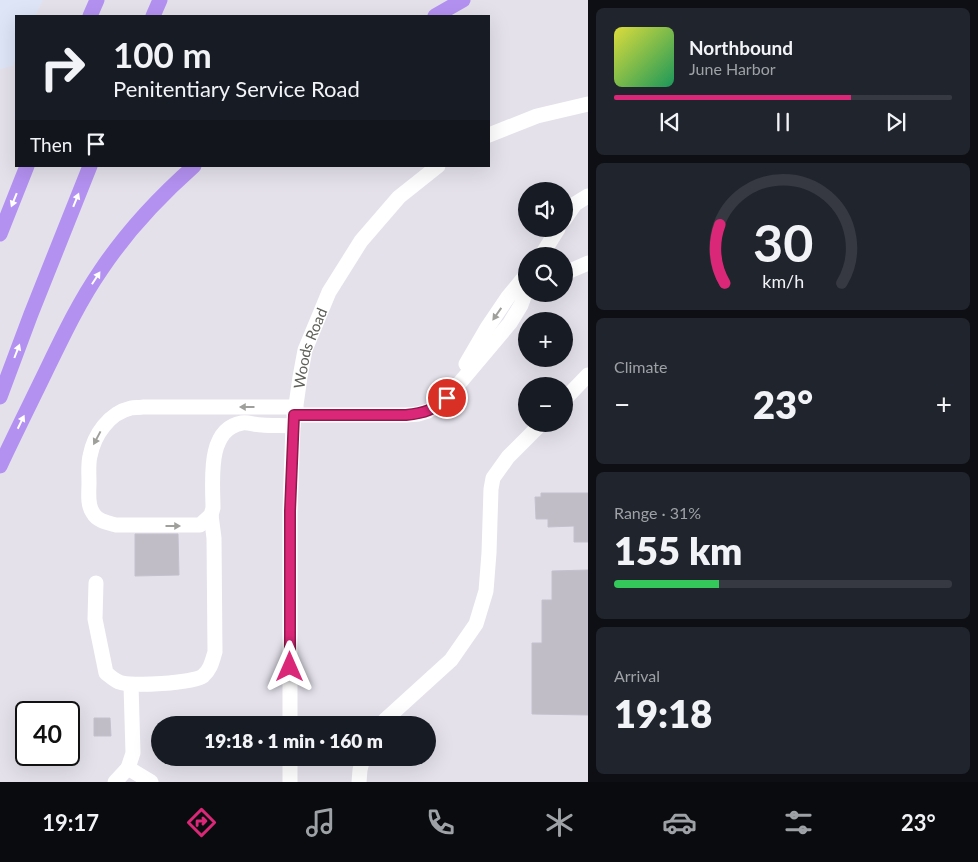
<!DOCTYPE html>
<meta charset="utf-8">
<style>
body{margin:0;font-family:Lato,sans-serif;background:#20242c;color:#f1f3f6;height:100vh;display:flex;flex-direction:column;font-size:19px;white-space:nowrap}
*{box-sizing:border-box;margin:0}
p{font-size:16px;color:#9ea1a6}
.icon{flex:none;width:28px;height:28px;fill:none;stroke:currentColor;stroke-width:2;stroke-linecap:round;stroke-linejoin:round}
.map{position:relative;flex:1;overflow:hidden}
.sheet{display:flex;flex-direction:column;gap:8px;padding:8px;background:#0d0f14;width:390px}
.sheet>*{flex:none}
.banner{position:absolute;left:15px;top:15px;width:475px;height:152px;border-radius:0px;box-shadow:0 5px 20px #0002;background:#171b24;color:#f1f3f6;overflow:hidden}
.controls{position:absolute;left:518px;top:182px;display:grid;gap:10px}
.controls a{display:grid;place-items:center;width:55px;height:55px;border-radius:50%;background:#171b24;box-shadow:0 5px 20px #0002;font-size:25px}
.speed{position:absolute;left:15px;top:701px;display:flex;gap:10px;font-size:25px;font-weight:700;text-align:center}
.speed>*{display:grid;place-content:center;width:65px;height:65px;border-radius:50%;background:#171b24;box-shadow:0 5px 20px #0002;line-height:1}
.speed .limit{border:2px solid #111;border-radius:8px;background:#fff;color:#111}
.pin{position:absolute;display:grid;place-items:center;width:42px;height:42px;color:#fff;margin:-21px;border:2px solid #fff;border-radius:50%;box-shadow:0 1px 5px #0007}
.me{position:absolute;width:55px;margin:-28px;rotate:0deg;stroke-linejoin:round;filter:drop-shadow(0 0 4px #0008)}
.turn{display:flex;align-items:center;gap:18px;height:105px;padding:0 15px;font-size:22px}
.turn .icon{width:65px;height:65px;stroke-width:2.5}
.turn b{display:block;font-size:35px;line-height:42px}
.then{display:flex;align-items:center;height:48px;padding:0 15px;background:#0003;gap:10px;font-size:19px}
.big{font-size:38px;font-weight:800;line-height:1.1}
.sheet .widget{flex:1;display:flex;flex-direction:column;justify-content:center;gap:8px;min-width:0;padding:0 18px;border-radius:8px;background:#20242c}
.sheet .dial{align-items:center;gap:0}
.dial svg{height:130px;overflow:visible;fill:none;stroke:#363941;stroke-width:7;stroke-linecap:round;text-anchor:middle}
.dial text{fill:#f1f3f6;stroke:none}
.song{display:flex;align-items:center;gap:15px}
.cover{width:60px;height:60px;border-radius:8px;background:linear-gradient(135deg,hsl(60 70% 55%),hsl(150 70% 35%))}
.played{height:5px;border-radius:2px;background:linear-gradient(90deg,#db2777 70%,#363941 70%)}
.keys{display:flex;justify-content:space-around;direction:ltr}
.heat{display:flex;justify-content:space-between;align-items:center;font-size:28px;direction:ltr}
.charge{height:8px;border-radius:4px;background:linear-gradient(90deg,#34c759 31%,#363941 0)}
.trip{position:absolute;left:151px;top:716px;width:285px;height:50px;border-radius:25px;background:#171b24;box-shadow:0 5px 20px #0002;font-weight:800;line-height:50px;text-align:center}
.tabs{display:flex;height:80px;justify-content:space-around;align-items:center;background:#090b0e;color:#9ea1a6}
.tabs .icon{width:35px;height:35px}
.tabs .on{color:#db2777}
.tabs b{font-size:22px;color:#f1f3f6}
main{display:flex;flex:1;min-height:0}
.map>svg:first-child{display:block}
.medical{fill:#dde5f7}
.building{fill:#c0bdc6;stroke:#c4c0ce}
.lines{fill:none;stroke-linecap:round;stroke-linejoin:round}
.minor{stroke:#fff;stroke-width:15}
.highway{stroke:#b391f1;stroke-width:15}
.oneway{fill:#fff}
.oneway2{fill:#9fa09b}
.route-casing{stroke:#8e194d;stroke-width:12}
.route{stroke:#db2777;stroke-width:9}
.labels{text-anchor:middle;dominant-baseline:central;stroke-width:4;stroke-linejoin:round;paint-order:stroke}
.street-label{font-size:15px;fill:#5f6059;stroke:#fff}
</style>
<main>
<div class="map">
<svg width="588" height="782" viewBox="0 0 588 782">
<rect width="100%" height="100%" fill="#e4e1eb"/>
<!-- medical -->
<path class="medical" d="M0 0H43L35 16H16V59L13 66 0 69Z"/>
<!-- building -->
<path class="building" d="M541 493H588V542H574V526L548 527V519H536L535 497H541Z
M135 534H178L179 575 135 576Z
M588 570V715L532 714V643H542V600H552V571Z
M94 718H110L111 736H94Z"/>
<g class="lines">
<!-- minor -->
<g class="minor">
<path d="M489 135 537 116 588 104"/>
<path d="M564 220 575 204 588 196"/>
<path d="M541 256 558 229"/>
<path d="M564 273 572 270 588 263"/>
<path d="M466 364 487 328 508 297 526 275"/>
<path d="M564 400 588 375"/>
<path d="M294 415H406L418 414 428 411 447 398 510 323 521 305 526 291"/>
<path d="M293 426C283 425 272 426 262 425 255 425 248 422 242 423 206 429 213 482 213 508L211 515 200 525H116C108 523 97 521 93 513 87 505 89 492 89 483 89 474 88 464 90 456 94 435 109 413 131 408 135 407 139 408 143 407H296"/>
<path d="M96 583 95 619 106 673C110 676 114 680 119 682 130 687 194 683 203 676 211 669 212 661 215 652L214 538 211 515"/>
<path id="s1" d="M290 725V511L293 426 300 377 305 350 329 292 361 241 399 197 438 166"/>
<path d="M381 725 385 720 451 660 476 624 486 591 489 553 491 489 493 478 508 457 541 424"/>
<path d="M128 768 151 782"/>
<path d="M115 782 128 768 133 753 131 685"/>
<path d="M290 782V758"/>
<path d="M359 782 360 770 363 758"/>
</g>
<!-- highway -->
<path class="highway" d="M90 16 97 0
M153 16 160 0
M435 16 463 0
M0 234 27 166
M0 397 31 314 90 166
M0 466C15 434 31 402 46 371 63 336 79 302 101 270 127 231 159 197 194 166"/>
</g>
<!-- one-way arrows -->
<defs><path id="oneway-solid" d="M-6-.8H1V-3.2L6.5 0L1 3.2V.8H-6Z" transform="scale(1.25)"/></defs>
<g class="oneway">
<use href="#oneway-solid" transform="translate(14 200) rotate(112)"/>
<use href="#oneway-solid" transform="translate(76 200) rotate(-68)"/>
<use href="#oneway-solid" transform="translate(96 278) rotate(-57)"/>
<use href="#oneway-solid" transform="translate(17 351) rotate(-69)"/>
<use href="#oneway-solid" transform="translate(21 422) rotate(-64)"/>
</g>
<g class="oneway2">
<use href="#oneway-solid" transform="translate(497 314) rotate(125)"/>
<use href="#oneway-solid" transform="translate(247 407) rotate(180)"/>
<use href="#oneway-solid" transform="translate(97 438) rotate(118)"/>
<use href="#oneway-solid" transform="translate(173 526)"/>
</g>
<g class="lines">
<defs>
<path id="route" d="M290 667V511L294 415H406C426 413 432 410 447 398"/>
</defs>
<!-- route casing -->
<use href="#route" class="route-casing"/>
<!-- route -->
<use href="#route" class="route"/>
</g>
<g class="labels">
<!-- street labels -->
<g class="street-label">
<text stroke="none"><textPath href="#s1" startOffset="379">Woods Road</textPath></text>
</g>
</g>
</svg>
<div class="controls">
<a><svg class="icon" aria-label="sound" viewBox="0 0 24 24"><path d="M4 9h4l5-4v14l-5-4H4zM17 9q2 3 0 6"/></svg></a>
<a><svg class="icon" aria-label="search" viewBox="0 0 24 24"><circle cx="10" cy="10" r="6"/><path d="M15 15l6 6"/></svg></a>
<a>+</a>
<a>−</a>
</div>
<div class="speed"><div class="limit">40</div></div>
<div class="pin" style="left:447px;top:398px;background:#d93025"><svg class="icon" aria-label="arrive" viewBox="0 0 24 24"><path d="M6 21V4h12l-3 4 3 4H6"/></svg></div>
<svg class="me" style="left:290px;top:667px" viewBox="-20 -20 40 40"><path d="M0-17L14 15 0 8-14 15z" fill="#db2777" stroke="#fff" stroke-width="4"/></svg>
<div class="trip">19:18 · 1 min · 160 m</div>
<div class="banner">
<div class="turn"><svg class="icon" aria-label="right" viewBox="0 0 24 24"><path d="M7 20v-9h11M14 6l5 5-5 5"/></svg><div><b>100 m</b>Penitentiary Service Road</div></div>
<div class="then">Then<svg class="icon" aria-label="arrive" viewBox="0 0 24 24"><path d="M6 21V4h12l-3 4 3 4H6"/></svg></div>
</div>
</div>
<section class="sheet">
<div class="widget">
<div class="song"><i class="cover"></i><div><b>Northbound</b><p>June Harbor</p></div></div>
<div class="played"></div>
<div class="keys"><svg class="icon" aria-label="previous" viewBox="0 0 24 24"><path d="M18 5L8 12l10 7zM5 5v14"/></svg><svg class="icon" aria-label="pause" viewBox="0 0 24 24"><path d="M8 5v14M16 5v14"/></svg><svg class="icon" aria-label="next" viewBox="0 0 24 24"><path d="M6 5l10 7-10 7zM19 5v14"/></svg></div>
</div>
<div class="widget dial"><svg viewBox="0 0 100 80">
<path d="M14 69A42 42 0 1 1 86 69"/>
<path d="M14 69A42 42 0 0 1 11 33" stroke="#db2777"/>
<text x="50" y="56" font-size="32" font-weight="700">30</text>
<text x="50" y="72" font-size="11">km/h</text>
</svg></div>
<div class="widget"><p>Climate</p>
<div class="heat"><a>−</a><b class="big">23°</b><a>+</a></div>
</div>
<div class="widget"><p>Range · 31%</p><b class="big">155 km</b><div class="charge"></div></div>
<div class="widget"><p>Arrival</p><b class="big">19:18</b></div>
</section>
</main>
<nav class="tabs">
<b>19:17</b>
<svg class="icon on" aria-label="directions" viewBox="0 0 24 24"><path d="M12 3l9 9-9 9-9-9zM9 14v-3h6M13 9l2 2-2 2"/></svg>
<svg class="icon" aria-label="music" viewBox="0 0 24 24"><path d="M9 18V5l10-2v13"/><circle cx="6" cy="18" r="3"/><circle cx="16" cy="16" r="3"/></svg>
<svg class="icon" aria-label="phone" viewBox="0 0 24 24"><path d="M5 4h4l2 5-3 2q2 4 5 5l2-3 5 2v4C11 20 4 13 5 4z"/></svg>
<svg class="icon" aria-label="climate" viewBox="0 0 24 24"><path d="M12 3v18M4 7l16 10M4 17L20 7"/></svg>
<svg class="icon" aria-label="car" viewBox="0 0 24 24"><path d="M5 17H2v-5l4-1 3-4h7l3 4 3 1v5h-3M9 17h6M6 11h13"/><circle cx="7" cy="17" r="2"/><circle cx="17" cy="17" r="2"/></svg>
<svg class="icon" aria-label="filters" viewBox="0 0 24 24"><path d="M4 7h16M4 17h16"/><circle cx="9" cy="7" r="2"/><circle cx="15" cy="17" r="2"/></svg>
<b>23°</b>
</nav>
